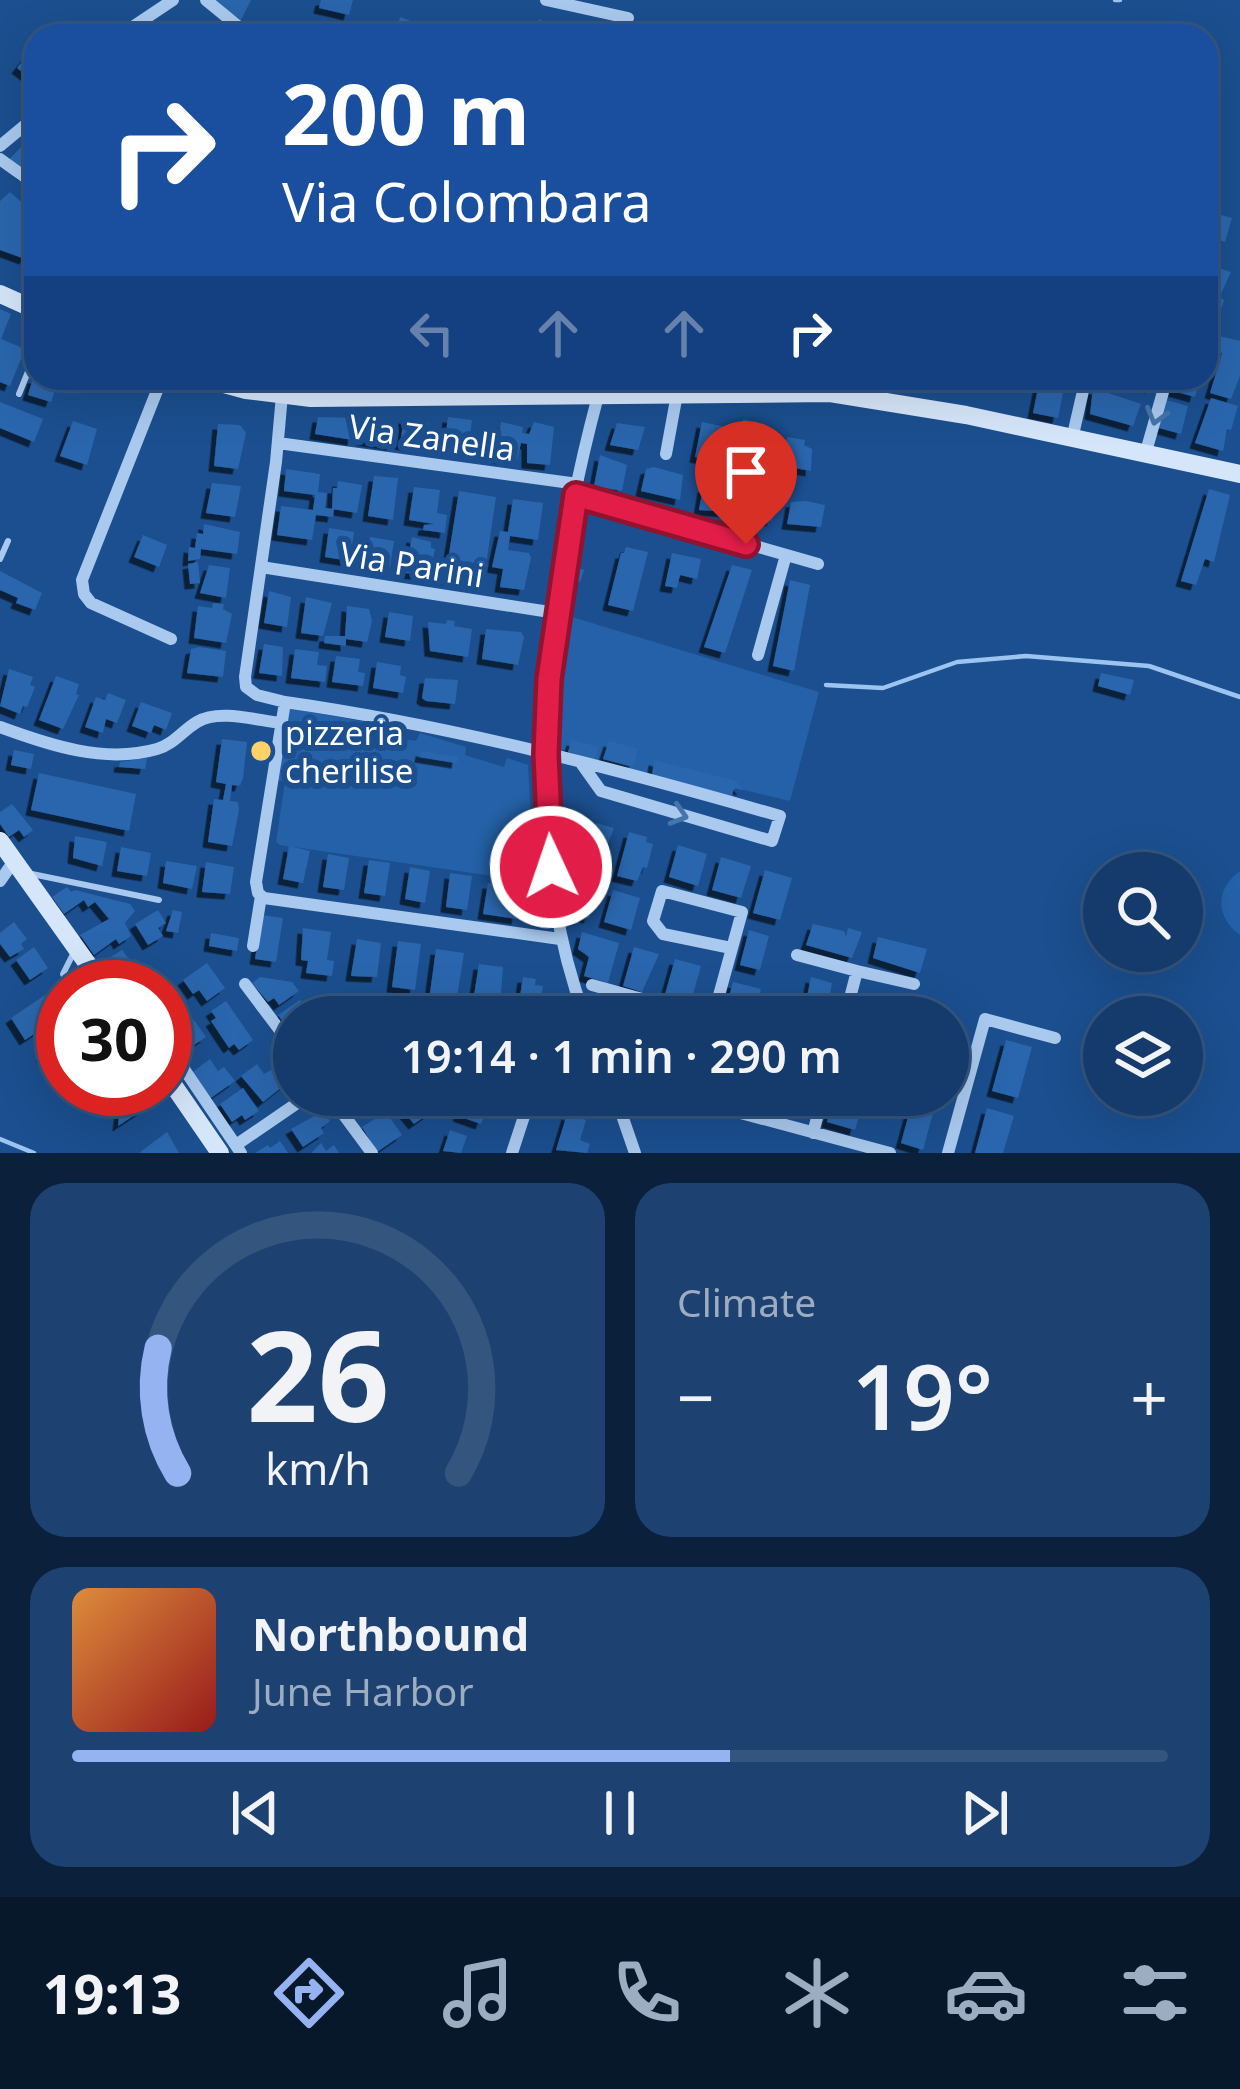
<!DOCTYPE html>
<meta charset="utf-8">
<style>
body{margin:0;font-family:"Noto Sans",sans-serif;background:#1d4271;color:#f1f3f6;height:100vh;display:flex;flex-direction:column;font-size:45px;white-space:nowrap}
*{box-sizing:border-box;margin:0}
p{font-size:39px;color:#9dadc1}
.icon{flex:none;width:66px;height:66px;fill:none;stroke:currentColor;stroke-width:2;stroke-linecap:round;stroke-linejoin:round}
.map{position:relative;height:1153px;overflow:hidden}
.panel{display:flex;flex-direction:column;gap:30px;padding:30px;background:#0b203b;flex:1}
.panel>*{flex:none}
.guide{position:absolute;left:24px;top:24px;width:1194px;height:366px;border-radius:36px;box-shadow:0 12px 48px #0002,0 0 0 3px #33557e;background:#1a4fa0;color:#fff;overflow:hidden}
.controls{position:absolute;left:1083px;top:852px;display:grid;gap:24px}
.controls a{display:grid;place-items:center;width:120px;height:120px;border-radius:50%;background:#143b6b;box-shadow:0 12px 48px #0002,0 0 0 3px #33557e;font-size:60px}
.speed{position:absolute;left:36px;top:960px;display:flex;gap:24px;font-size:60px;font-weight:700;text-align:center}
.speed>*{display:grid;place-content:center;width:156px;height:156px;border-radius:50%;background:#143b6b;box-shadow:0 12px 48px #0002,0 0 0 3px #33557e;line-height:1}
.speed .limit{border:18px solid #d22;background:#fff;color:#111}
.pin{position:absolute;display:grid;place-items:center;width:102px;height:102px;color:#fff;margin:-123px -51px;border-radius:50% 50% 50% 0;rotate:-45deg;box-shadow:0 0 12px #0007}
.pin .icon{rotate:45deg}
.me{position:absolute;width:132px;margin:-66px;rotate:357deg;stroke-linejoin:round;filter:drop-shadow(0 0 9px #0008)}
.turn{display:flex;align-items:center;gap:42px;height:252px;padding:0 60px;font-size:54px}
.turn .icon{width:156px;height:156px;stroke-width:2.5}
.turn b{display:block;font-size:84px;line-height:102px}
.lanes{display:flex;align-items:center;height:114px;padding:0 60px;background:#0003;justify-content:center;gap:60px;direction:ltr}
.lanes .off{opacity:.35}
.big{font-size:90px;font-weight:600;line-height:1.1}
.panel .widget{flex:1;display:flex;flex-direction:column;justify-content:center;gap:18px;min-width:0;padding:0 42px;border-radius:36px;background:#1d4271}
.panel .dial{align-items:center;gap:0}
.dial svg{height:312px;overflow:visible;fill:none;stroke:#33557e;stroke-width:7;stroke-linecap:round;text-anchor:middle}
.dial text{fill:#f1f3f6;stroke:none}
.song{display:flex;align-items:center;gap:36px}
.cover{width:144px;height:144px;border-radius:18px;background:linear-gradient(135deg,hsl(30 70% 55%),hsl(0 70% 35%))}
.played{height:12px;border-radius:6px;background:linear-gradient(90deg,#95b2f1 60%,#33557e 60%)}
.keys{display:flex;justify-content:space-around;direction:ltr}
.heat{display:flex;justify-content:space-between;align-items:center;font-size:66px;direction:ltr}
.panel .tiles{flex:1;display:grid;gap:30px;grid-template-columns:1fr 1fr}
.widget:last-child{grid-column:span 2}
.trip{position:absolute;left:273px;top:996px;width:696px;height:120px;border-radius:60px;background:#143b6b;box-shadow:0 12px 48px #0002,0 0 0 3px #33557e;font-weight:600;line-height:120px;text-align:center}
.menu{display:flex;height:192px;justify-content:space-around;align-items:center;background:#08182b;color:#9dadc1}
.menu .icon{width:84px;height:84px}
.menu .active{color:#95b2f1}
.menu b{font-size:54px;color:#f1f3f6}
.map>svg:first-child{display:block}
.green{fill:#2461a8}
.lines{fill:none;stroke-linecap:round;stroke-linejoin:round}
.stream{stroke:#9cc4f0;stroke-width:4.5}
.building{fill:#2a66ad;filter:url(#shadow)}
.lane{stroke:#a9c9ee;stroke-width:6}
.street{stroke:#a9c9ee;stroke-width:12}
.secondary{stroke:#d6e6fa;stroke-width:18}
.oneway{stroke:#4674ac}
.route-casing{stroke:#92132f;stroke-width:30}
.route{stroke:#e11d48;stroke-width:21}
.poi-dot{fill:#ffd166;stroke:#1b4f8f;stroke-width:4.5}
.labels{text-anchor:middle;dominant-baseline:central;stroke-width:12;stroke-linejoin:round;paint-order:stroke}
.street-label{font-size:33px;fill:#fff;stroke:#1b4f8f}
.poi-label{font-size:33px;fill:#fff;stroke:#1b4f8f;text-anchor:start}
</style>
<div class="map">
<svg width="1240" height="1153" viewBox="0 0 1240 1153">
<defs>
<filter id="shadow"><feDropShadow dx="-5.5" dy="5.5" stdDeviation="0" flood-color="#0009"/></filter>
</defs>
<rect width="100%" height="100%" fill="#1b4f8f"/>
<!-- green -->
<path class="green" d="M559 613 819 692 790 801 735 788 731 799 553 747 549 743Z
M289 708 382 725 384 735 416 741 420 733 466 747 465 755 504 767 507 758 528 765 534 869 520 880 280 845 276 842 285 782 273 779Z
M1240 871V935C1215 917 1215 889 1240 871Z"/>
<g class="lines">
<!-- stream -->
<path class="stream" d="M1115 0H1120
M826 685 883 688 957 662 1026 656 1149 666 1240 697
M0 1139 34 1153"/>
</g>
<!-- building -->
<path class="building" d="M211 0H251L241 20Z
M321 0H353L349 15 319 8Z
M400 17 430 28 428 36H395Z
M540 19 548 31 539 36H521Z
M163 22 177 31 174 36H154Z
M36 44V78L34 81 17 68Z
M27 141 36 151V164L24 175 9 159Z
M10 192 36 215V235L25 259 0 250V201Z
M1210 212 1232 218 1225 242 1206 237Z
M1212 266 1231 272 1219 298 1224 300 1218 318 1206 314V284Z
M0 309 11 314 1 339 25 349 10 386 0 382Z
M1219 336 1240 341V376L1231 399 1210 393 1222 353 1215 350Z
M33 378H59L51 402 28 395Z
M1040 378H1066L1058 418 1033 413Z
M1131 378H1153L1151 388 1130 382Z
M1176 378H1200L1195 397 1173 391Z
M1093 388 1141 404 1133 426 1090 414Z
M1211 398 1238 406 1231 430 1227 429 1223 451 1195 443Z
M1166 400 1188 406 1181 434 1159 428Z
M0 402 43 419 34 442 0 428Z
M318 417 355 418 353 440 315 434Z
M448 417 472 420 469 445 429 444 430 430 446 432Z
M364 418 395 423 392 445 361 440Z
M404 418 429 422 425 448 400 444Z
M743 419 763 425 757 453 739 448Z
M73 421 97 429 87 465 60 456Z
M501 422 523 427 522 433 529 434 534 422 554 427 550 465 527 463V444L521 443 517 460 496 458Z
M702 422 726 427 718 462 695 457Z
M617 423 645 427 638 450 610 445Z
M218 424 240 425 246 433 238 469 214 466Z
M787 437 805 440 804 445 812 449 811 471 783 466Z
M600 455 627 465 622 491 594 486Z
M754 457 775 462 772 475 751 469Z
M654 467 683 475 680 500 641 491 646 469Z
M286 469 320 474 318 492 327 493 325 508 334 509 333 517 316 515 312 540 277 535 281 506 313 510 315 495 284 491Z
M374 476 398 478 393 520 368 516Z
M338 481 362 485 357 513 332 509 333 488H337Z
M718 481 733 488 730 512 699 510 703 487 717 485Z
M212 483 241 486 235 517 206 513Z
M414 487 440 490 437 513 447 515 445 533 423 530 424 525 434 524 409 520Z
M750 489 777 493 772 521 746 514Z
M1209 489 1230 495 1214 562 1205 559 1196 585 1181 581Z
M459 491 496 497 483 585 445 579Z
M513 499 543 503 538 540 510 536 508 550 529 553 531 558 524 590 500 587 503 569 492 567 500 531 508 532Z
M806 501 825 505 821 527 787 524 791 502Z
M204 524 240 532 237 554 201 549 200 559 188 561 189 547 195 548 197 533 203 534Z
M329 528 354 532 350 561 325 557Z
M143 535 167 545 159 567 134 557Z
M370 537 394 541 390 567 366 563Z
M412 537 431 542V548L435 549 430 575 405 573Z
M626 547 648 552 633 611 608 605 621 553H624Z
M672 553 701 559 697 579 680 575 677 588 665 586Z
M198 562 200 583 190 584 188 564Z
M209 565 230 568 226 598 200 593Z
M732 565 752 570 725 653 704 647Z
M573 566 584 570 580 582 569 578Z
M0 571 42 593 35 610 16 603 18 598 0 590Z
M790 580 810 585 794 671 773 666Z
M269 591 291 597 287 627 264 623Z
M306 597 332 603 323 636 301 633Z
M213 603 224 604 223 609 232 614 226 643 194 638 198 606 212 608Z
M347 606 369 609 372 621 367 642 346 639V646L324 643 325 636H345Z
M389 612 413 616 410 641 385 637Z
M447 620 455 621 454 626 472 629 468 657 430 651 428 622 446 624Z
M486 629 521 632 524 637 518 665 482 659Z
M264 644 283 647 282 676 259 673Z
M199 647 226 651 223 677 187 673 191 649Z
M295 649 319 652 317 665 327 666 325 682 291 678Z
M336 656 360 659 358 672 365 673 363 686 332 682Z
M377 662 401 666 400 675 406 677 403 693 373 688Z
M9 669 33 677 30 685 35 687 27 707 23 706 20 714 0 706Z
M1101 673 1134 680 1130 695 1098 686Z
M56 676 79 684 76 694 79 695 63 729 39 720Z
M425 678 458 680 455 704 426 701 422 698Z
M108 693 126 700 117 723 106 719 103 733 85 727 96 697 105 700Z
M141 702 172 713 166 730 154 725 151 733 132 726Z
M222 739 247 742 243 778 240 786 232 785 230 801 238 802 239 810 232 846 208 842 214 799 223 800 226 784 216 782Z
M572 740 599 747 595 760 568 752Z
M609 741 638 749 633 767 603 759Z
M14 750 34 754 31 769 11 765Z
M421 751 458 757 457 763 420 757Z
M147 758 145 769 119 767 120 762Z
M654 760 736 781 743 790 734 788 731 799 652 776Z
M39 773 136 794 129 831 31 810Z
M12 804 33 830 24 837 19 830 9 837 0 824V812Z
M570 816 588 821 587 825 594 827 596 823 614 828 602 859 564 849Z
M629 832 647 837 646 842 653 844 647 868 643 867 637 881 617 876Z
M75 836 107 842 102 866 73 858Z
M678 845 707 854 698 886 669 877Z
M289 846 310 851 303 883 283 879Z
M121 847 151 853 147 876 117 871Z
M328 854 349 858 344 890 323 887Z
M721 857 751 866 741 898 712 890Z
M369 860 390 863 385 896 364 893Z
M166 861 197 866 192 889 163 883Z
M206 862 234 867 230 894 202 892Z
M567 866 601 876 589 918 571 913Z
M410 867 430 871 425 903 405 899Z
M765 870 792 878 780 920 753 913Z
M450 873 472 876 467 910 446 907Z
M488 883 522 888 517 919 483 914Z
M67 887 71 892 75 890 130 904 135 911 125 923 131 936 119 944 116 939 94 955 80 935 109 919 95 902 88 907 84 900 64 914 52 897Z
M613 890 640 898 631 930 604 922Z
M158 910 166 923 158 928 163 936 148 945 135 924Z
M173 910 182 912 178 933 166 931Z
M262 915 283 918 276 962 255 959Z
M14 922 27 939 21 944 24 949 10 957 0 944V933Z
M813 924 844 931 846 936 848 928 862 932 852 958 806 945Z
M303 928 331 932 327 960 334 961 332 976 306 973 308 961 301 960Z
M749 930 769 936 760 970 740 965Z
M582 932 619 943 608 983 584 976 589 957 578 949Z
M211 933 239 938 237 951 209 946Z
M878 937 927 949 920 973 873 958Z
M357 939 381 943 377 977 351 976Z
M398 941 421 944 415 990 392 987Z
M34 947 48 968 30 980 16 960Z
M634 947 659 954 642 992 623 986Z
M436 949 464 953 457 997 430 993Z
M122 950 131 962 136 959 140 965 114 981 101 963Z
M675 959 701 966 690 1005 664 998Z
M207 963 225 988 207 1001 199 990 193 994 183 980Z
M479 964 503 967 500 1006 473 1002Z
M158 971 163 987H119L138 976 148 986 147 979Z
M260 977 292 982 299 991 279 1005 274 998 268 1002 252 983Z
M523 977 536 979 535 985 543 986 541 997 547 998 544 1017 517 1016Z
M811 977 832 983 826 1017H803Z
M733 982 761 989 753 1017 724 1015Z
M51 991 63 1015 25 1040 11 1018Z
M873 994 894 1000 889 1017H863Z
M300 1000 311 1017H294V1038L278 1015Z
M226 1001 253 1040 239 1050 234 1044 229 1048 211 1021 216 1018 211 1011Z
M367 1002 378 1017H345Z
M409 1005 446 1013 449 1017H406L402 1011Z
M605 1007 637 1016 636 1017H603Z
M194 1020 206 1037 182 1053 168 1038Z
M948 1024 958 1027 949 1056H948Z
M63 1040V1070L60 1072 55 1064 50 1068 41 1055Z
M1006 1040 1032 1047 1018 1098 992 1091Z
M210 1059 218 1071 224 1067 235 1081 208 1100 190 1074Z
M257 1064 264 1074 276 1067 287 1083 263 1102 241 1076Z
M243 1088 259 1111 245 1120 242 1115 232 1122 220 1104Z
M122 1089H140L148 1100 141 1105 144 1109 118 1126Z
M346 1095H380L356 1112Z
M412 1095H432L440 1106 414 1124 400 1107Z
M455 1095H492L481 1124 458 1116 464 1099Z
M765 1095H789L785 1111 763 1105Z
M834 1095H865L855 1130 827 1122Z
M914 1095H938L923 1150 901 1143Z
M987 1108 1014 1116 1003 1153H975Z
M323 1111 330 1121 321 1128 324 1133 303 1147 291 1129Z
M386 1112 402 1135 377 1152 362 1127Z
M567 1114 586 1120 580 1140 590 1144 587 1153 556 1150Z
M450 1130 467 1136 461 1153 443 1151Z
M167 1132 179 1153H139Z
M280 1141 288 1153H255L268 1145 270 1148Z
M321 1143 326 1151 334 1145 339 1153H311Z"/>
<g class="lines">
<!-- lane -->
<path class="lane" d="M19 394 36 352
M0 559 8 541
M27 873 159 900
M71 987 63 974 75 950"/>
<!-- street -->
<path class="street" d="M206 0 250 36
M546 0 628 18
M119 36 173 0
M0 146 36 116
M0 159 36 185
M1206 206 1207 203
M162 378 82 580 84 594 91 603 171 639
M522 378 543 385 548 396
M282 395 276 462 245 677 246 687 257 695 285 702 256 882 258 893 264 898 560 939
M1072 439 1086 378
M278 443 578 484
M666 454 677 394
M1145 455 1167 378
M576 495 818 564
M261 567 556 613
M758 655 786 555
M285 702C453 726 617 769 780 816L772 841 601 791 581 763
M0 727C49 745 105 764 157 749 174 744 182 731 197 722 219 709 255 720 280 723
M0 881 14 861
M253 946 261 896
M797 955 857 971
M245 984 294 1049
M592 985 707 1017
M585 1017C515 832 548 583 598 396
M713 1017 742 912 662 891 653 921 663 934 731 948
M845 1017 857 971 914 984
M168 1077 184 1069 241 1153
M329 1095 372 1153
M591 1095 616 1097
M615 1095 635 1153
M674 1095 890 1153
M813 1133 823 1095
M236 1145 309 1095
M512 1153 531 1095
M948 1153 985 1019 1055 1038"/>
<!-- secondary -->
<path class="secondary" d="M0 294 36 310
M202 378 246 390 311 398 830 393 966 415 1240 474
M0 841 104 987
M165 1073 220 1153"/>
</g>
<!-- one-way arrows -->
<defs><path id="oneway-chevron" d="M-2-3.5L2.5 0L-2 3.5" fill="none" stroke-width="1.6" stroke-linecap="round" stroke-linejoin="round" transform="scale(3)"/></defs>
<g class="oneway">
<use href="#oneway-chevron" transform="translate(1156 416) rotate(106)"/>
<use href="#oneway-chevron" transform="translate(679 815) rotate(17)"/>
</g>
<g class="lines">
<defs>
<path id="route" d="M551 867 546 754 549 679 576 495 746 544"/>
</defs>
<!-- route casing -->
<use href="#route" class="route-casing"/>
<!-- route -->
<use href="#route" class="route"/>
</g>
<!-- markers -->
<circle class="poi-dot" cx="261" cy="751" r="12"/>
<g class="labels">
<!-- street labels -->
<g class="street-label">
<text transform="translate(432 437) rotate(8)">Via Zanella</text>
<text transform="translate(412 564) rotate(9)">Via Parini</text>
</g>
<!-- poi labels -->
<g class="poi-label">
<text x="285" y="732">pizzeria<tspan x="285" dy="38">cherilise</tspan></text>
</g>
</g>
</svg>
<div class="controls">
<a><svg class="icon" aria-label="search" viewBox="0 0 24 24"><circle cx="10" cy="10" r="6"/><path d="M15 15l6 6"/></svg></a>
<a><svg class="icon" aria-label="layers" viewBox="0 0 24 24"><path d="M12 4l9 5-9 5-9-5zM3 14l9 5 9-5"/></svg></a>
</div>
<div class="speed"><div class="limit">30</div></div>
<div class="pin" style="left:746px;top:544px;background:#d93025"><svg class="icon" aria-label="arrive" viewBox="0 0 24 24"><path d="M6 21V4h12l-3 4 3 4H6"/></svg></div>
<svg class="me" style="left:551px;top:867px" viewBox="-20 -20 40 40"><circle r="17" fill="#e11d48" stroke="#fff" stroke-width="3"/><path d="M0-11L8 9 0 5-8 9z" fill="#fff"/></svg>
<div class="trip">19:14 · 1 min · 290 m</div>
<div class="guide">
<div class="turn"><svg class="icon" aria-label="right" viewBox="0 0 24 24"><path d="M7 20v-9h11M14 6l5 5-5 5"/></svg><div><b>200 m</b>Via Colombara</div></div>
<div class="lanes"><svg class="icon off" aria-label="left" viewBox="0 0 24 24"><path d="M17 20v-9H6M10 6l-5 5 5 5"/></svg><svg class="icon off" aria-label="ahead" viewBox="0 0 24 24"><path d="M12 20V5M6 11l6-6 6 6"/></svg><svg class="icon off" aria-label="ahead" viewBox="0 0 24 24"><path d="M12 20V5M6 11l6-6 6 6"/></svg><svg class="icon" aria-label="right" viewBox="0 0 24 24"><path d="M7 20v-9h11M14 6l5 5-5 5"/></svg></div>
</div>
</div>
<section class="panel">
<div class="tiles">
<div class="widget dial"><svg viewBox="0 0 100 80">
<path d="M14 69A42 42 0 1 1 86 69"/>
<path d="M14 69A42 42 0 0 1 9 37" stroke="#95b2f1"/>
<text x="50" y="56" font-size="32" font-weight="700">26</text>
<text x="50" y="72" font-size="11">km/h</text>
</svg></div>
<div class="widget"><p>Climate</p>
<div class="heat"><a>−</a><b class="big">19°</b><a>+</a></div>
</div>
<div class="widget">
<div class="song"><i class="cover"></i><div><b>Northbound</b><p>June Harbor</p></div></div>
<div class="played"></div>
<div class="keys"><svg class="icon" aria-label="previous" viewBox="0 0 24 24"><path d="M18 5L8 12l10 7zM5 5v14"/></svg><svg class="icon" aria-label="pause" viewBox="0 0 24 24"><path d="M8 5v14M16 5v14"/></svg><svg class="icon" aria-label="next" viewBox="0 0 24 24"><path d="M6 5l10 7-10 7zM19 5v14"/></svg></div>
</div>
</div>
</section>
<nav class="menu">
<b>19:13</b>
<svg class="icon active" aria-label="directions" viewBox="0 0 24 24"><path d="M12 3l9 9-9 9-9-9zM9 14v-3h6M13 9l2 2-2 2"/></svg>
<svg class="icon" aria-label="music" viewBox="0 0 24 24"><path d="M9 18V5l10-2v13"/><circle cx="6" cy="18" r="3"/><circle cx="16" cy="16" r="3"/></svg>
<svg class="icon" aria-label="phone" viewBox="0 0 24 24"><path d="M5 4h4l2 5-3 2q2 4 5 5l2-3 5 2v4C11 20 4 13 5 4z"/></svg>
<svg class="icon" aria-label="climate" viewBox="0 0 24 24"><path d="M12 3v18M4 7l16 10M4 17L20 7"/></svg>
<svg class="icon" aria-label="car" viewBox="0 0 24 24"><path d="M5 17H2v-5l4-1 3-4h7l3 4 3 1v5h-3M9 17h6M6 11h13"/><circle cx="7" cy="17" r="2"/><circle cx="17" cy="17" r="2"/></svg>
<svg class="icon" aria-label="filters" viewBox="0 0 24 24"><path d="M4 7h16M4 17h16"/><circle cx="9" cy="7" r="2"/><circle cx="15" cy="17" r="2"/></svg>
</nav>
